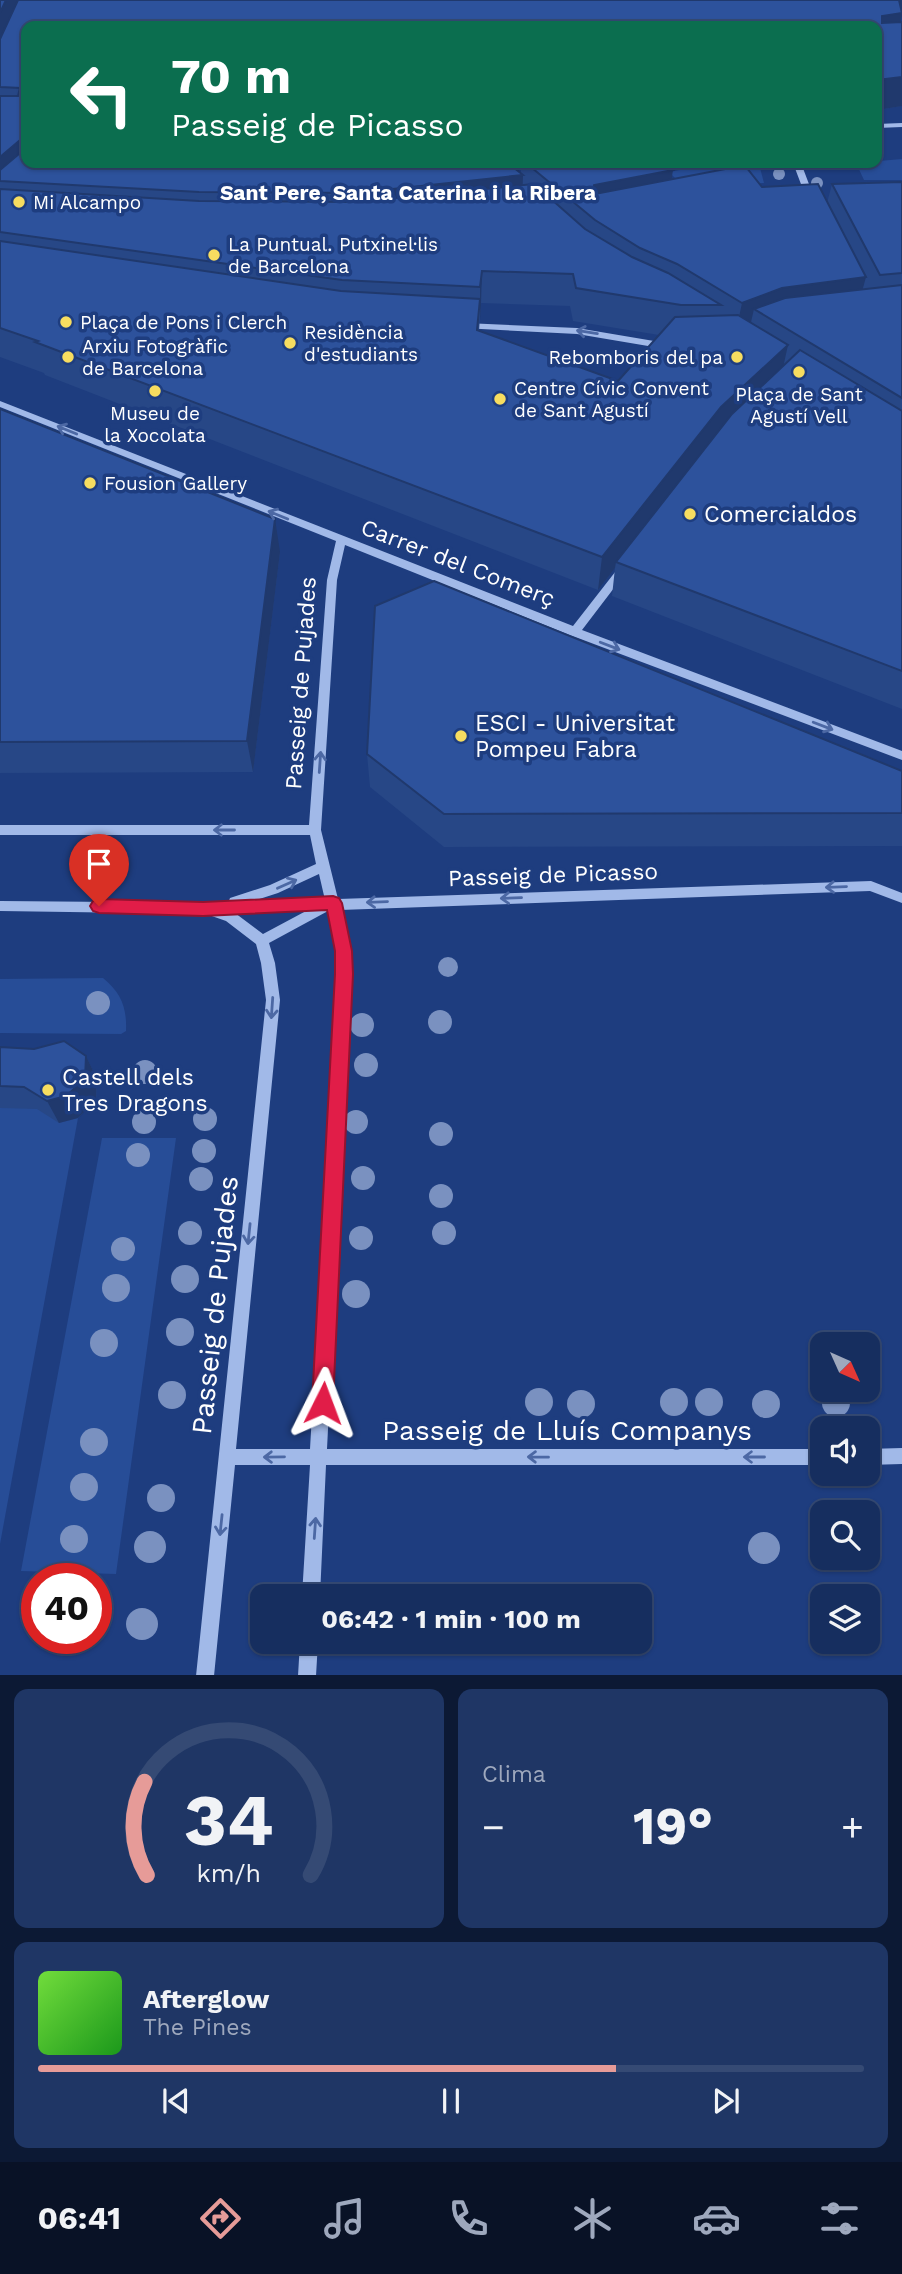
<!DOCTYPE html>
<html lang="es">
<meta charset="utf-8">
<style>
body{margin:0;font-family:"Work Sans",sans-serif;background:#1f3665;color:#f1f3f6;height:100vh;display:flex;flex-direction:column;font-size:26px;white-space:nowrap}
*{box-sizing:border-box;margin:0}
p{font-size:23px;color:#9ea8bd}
.icon{flex:none;width:38px;height:38px;fill:none;stroke:currentColor;stroke-width:2;stroke-linecap:round;stroke-linejoin:round}
.map{position:relative;height:1675px;overflow:hidden}
.side{display:flex;flex-direction:column;gap:14px;padding:14px;background:#0c1934;flex:1}
.side>*{flex:none}
.top-card{position:absolute;left:21px;top:21px;width:861px;height:147px;border-radius:14px;box-shadow:0 2px 5px #0004,0 0 0 2px #354a74;background:#0b6e4f;color:#fff;overflow:hidden}
.needle{width:46px;rotate:135deg}
.buttons{position:absolute;left:810px;top:1332px;display:grid;gap:14px}
.buttons a{display:grid;place-items:center;width:70px;height:70px;border-radius:14px;background:#162e5f;box-shadow:0 2px 5px #0004,0 0 0 2px #354a74;font-size:35px}
.speed{position:absolute;left:21px;top:1563px;display:flex;gap:14px;font-size:35px;font-weight:700;text-align:center}
.speed>*{display:grid;place-content:center;width:91px;height:91px;border-radius:50%;background:#162e5f;box-shadow:0 2px 5px #0004,0 0 0 2px #354a74;line-height:1}
.speed .limit{border:10px solid #d22;background:#fff;color:#111}
.pin{position:absolute;display:grid;place-items:center;width:60px;height:60px;color:#fff;margin:-72px -30px;border-radius:50% 50% 50% 0;rotate:-45deg;box-shadow:0 0 7px #0007}
.pin .icon{rotate:45deg}
.me{position:absolute;width:77px;margin:-38px;rotate:3deg;stroke-linejoin:round;filter:drop-shadow(0 0 5px #0008)}
.turn{display:flex;align-items:center;gap:24px;height:147px;padding:0 35px;font-size:32px}
.turn .icon{width:91px;height:91px;stroke-width:2.5}
.turn b{display:block;font-size:49px;line-height:60px}
.big{font-size:52px;font-weight:700;line-height:1.1}
.side .card{flex:1;display:flex;flex-direction:column;justify-content:center;gap:10px;min-width:0;padding:0 24px;border-radius:14px;background:#1f3665}
.side .dial{align-items:center;gap:0}
.dial svg{height:182px;overflow:visible;fill:none;stroke:#354a74;stroke-width:7;stroke-linecap:round;text-anchor:middle}
.dial text{fill:#f1f3f6;stroke:none}
.song{display:flex;align-items:center;gap:21px}
.cover{width:84px;height:84px;border-radius:10px;background:linear-gradient(135deg,hsl(100 70% 55%),hsl(120 70% 35%))}
.played{height:7px;border-radius:4px;background:linear-gradient(90deg,#e69b98 70%,#354a74 70%)}
.keys{display:flex;justify-content:space-around;direction:ltr}
.heat{display:flex;justify-content:space-between;align-items:center;font-size:38px;direction:ltr}
.side .tiles{flex:1;display:grid;gap:14px;grid-template-columns:1fr 1fr}
.card:last-child{grid-column:span 2}
.trip{position:absolute;left:250px;top:1584px;width:402px;height:70px;border-radius:14px;background:#162e5f;box-shadow:0 2px 5px #0004,0 0 0 2px #354a74;font-weight:700;line-height:70px;text-align:center}
.dock{display:flex;height:112px;justify-content:space-around;align-items:center;background:#091226;color:#9ea8bd}
.dock .icon{width:49px;height:49px}
.dock .current{color:#e69b98}
.dock b{font-size:32px;color:#f1f3f6}
.map>svg:first-child{display:block}
.green{fill:#274d97}
.lines{fill:none;stroke-linecap:round;stroke-linejoin:round}
.minor{fill:#a1b9e8;fill-rule:evenodd}
.tree{fill:#7a91c0}
.wall{fill:#274786;fill-rule:evenodd}
.shaded-wall{fill:#20396d}
.building{fill:#2d529c;stroke:#20396d;stroke-width:2}
.oneway{stroke:#4c68a4}
.route{fill:#e11d48;stroke:#92132f;stroke-width:2}
.poi-dot{fill:#f7dd60;stroke:#1e3d7f;stroke-width:2.5}
.labels{text-anchor:middle;dominant-baseline:central;stroke-width:7;stroke-linejoin:round;paint-order:stroke}
.far-poi-label{font-size:19px;fill:#fff;stroke:#1e3d7f;text-anchor:start}
.far-quarter-label{font-size:21px;font-weight:bold;fill:#fff;stroke:#1e3d7f}
.poi-label{font-size:23px;fill:#fff;stroke:#1e3d7f;text-anchor:start}
.street-label{font-size:23px;fill:#fff;stroke:#1e3d7f}
.near-street-label{font-size:28px;fill:#fff;stroke:#1e3d7f}
</style>
<div class="map">
<svg width="902" height="1676" viewBox="0 0 902 1676">
<rect width="100%" height="100%" fill="#1e3d7f"/>
<!-- green -->
<path class="green" d="M902 159V180H864L856 163Z
M759 164 764 183 737 184 689 192 669 172 696 167 699 170Z
M103 978C121 993 127 1007 126 1031L121 1034 0 1033V979Z
M0 1069 97 1079 96 1101 78 1118 0 1544Z
M102 1138H176L116 1574 21 1571Z"/>
<g class="lines">
<!-- minor -->
<path class="minor" d="M902 123V127L877 128V124Z
M793 163H801L815 200 814 202 807 200Z
M465 323 577 328 654 341H666L670 344 666 347H654L577 334 462 328 461 326Z
M0 401 573 626 619 567H627V571L582 630 902 751V760L570 635 345 545 337 580 321 830 338 899 871 881 902 893V903L870 891 340 910 347 937 351 974 327 1449H822V1465H326L320 1596H302L310 1465H235L214 1676H196L266 1000 261 963 256 944 226 921 206 914 0 911V901L228 903 230 898 270 885 316 864 310 835H0V825H309L327 580 336 541 0 407ZM319 874 325 900 250 902 278 893ZM306 911 263 934 235 913ZM328 911 334 937 337 974 310 1449H236L280 1000 275 963 269 943Z
M902 1448V1464L868 1465V1449Z
M300 1642H318L316 1676H298Z"/>
</g>
<!-- trees -->
<g class="tree">
<circle cx="779" cy="174" r="6"/>
<circle cx="817" cy="183" r="6"/>
<circle cx="448" cy="967" r="10"/>
<circle cx="98" cy="1003" r="12"/>
<circle cx="440" cy="1022" r="12"/>
<circle cx="362" cy="1025" r="12"/>
<circle cx="366" cy="1065" r="12"/>
<circle cx="145" cy="1072" r="12"/>
<circle cx="205" cy="1119" r="12"/>
<circle cx="144" cy="1122" r="12"/>
<circle cx="356" cy="1122" r="12"/>
<circle cx="441" cy="1134" r="12"/>
<circle cx="204" cy="1151" r="12"/>
<circle cx="138" cy="1155" r="12"/>
<circle cx="363" cy="1178" r="12"/>
<circle cx="201" cy="1179" r="12"/>
<circle cx="441" cy="1196" r="12"/>
<circle cx="190" cy="1233" r="12"/>
<circle cx="444" cy="1233" r="12"/>
<circle cx="361" cy="1238" r="12"/>
<circle cx="123" cy="1249" r="12"/>
<circle cx="185" cy="1279" r="14"/>
<circle cx="116" cy="1288" r="14"/>
<circle cx="356" cy="1294" r="14"/>
<circle cx="180" cy="1332" r="14"/>
<circle cx="104" cy="1343" r="14"/>
<circle cx="172" cy="1395" r="14"/>
<circle cx="539" cy="1402" r="14"/>
<circle cx="674" cy="1402" r="14"/>
<circle cx="709" cy="1402" r="14"/>
<circle cx="836" cy="1403" r="14"/>
<circle cx="581" cy="1404" r="14"/>
<circle cx="766" cy="1404" r="14"/>
<circle cx="94" cy="1442" r="14"/>
<circle cx="84" cy="1487" r="14"/>
<circle cx="161" cy="1498" r="14"/>
<circle cx="74" cy="1539" r="14"/>
<circle cx="150" cy="1547" r="16"/>
<circle cx="764" cy="1548" r="16"/>
<circle cx="142" cy="1624" r="16"/>
</g>
<!-- wall -->
<path class="wall" d="M0 0 902 16 900 22H902V106L877 110V26H26V163L521 173V163H652L671 180 762 187 827 203 832 184 902 182V709L612 596 615 568 598 590 45 375 44 373 0 357ZM481 303 570 306 573 321 659 335 618 381 479 331Z
M0 409 280 552 253 772 0 773Z
M367 754 902 771V846L444 847 370 787Z
M0 1047 86 1056 97 1079 96 1101 78 1118 59 1123 37 1109 0 1108Z"/>
<!-- shaded-wall -->
<path class="shaded-wall" d="M6 0H27L0 59V13Z
M898 0H902V16L895 43 877 45 882 16Z
M902 77V106L877 110V80Z
M26 135V163L0 181V157Z
M673 170 668 202 591 218 592 192 594 185Z
M523 175 522 207 357 224 355 193Z
M482 271 481 303 480 320V287Z
M866 277 857 310 754 309 749 331 735 336 742 303 782 288Z
M788 345 781 377 616 562 615 568 598 590 602 557 721 407Z
M275 519 280 552 253 772 247 741Z
M86 1056 97 1079 96 1101 78 1118 59 1123 47 1101Z"/>
<!-- building -->
<path class="building" d="M0 0H6L0 13Z
M18 0H899L902 13 882 16V23L902 22V77L877 80V26H26V135L0 157V96H18L20 88 0 87V39Z
M26 148V163H508L523 175 355 193 199 192 0 181V170Z
M526 163H666L673 170 594 185 592 192 595 194 741 166 746 167 762 187 818 184 866 277 782 288 742 303 677 264 640 248 595 220Z
M902 182V273L880 275 832 184Z
M534 184 585 229 632 257 668 273 721 305H681L576 288 573 274 482 271 480 287 342 280 0 232V189L199 201 355 202Z
M0 241 341 291 480 299 477 330 618 381 675 317 738 315 788 345 721 407 602 557 35 342 38 341 0 328Z
M902 285V398L754 309 785 298Z
M800 350 902 411V671L616 562 732 414Z
M0 409 275 519 247 741 0 742Z
M434 581 902 771V813L444 814 367 754 375 606Z
M64 1041 86 1056 85 1079 66 1096 47 1101 24 1087 0 1086V1047L34 1049Z"/>
<!-- one-way arrows -->
<defs><path id="oneway-shaft" d="M-6 0H5M1.5-3L5.5 0L1.5 3" fill="none" stroke-width="1.6" stroke-linecap="round" stroke-linejoin="round" transform="scale(1.75)"/></defs>
<g class="oneway">
<use href="#oneway-shaft" transform="translate(587 332) rotate(-171)"/>
<use href="#oneway-shaft" transform="translate(67 430) rotate(-158)"/>
<use href="#oneway-shaft" transform="translate(278 515) rotate(-158)"/>
<use href="#oneway-shaft" transform="translate(610 646) rotate(21)"/>
<use href="#oneway-shaft" transform="translate(823 726) rotate(21)"/>
<use href="#oneway-shaft" transform="translate(320 762) rotate(-86)"/>
<use href="#oneway-shaft" transform="translate(224 830) rotate(-180)"/>
<use href="#oneway-shaft" transform="translate(287 884) rotate(-24)"/>
<use href="#oneway-shaft" transform="translate(836 887) rotate(178)"/>
<use href="#oneway-shaft" transform="translate(511 898) rotate(178)"/>
<use href="#oneway-shaft" transform="translate(377 902) rotate(178)"/>
<use href="#oneway-shaft" transform="translate(272 1008) rotate(94)"/>
<use href="#oneway-shaft" transform="translate(249 1234) rotate(96)"/>
<use href="#oneway-shaft" transform="translate(274 1457) rotate(179)"/>
<use href="#oneway-shaft" transform="translate(538 1457) rotate(-179)"/>
<use href="#oneway-shaft" transform="translate(754 1457) rotate(180)"/>
<use href="#oneway-shaft" transform="translate(221 1525) rotate(96)"/>
<use href="#oneway-shaft" transform="translate(315 1528) rotate(-86)"/>
</g>
<!-- route -->
<path class="route" d="M333 896 339 898 342 903 352 951 353 974 333 1403 330 1411 323 1414 315 1411 312 1403 335 974V951L327 910 203 916 99 913 93 911 90 906 93 901 99 899 203 902Z"/>
<!-- markers -->
<g class="poi-dot">
<circle cx="19" cy="202" r="7"/>
<circle cx="214" cy="255" r="7"/>
<circle cx="66" cy="322" r="7"/>
<circle cx="290" cy="343" r="7"/>
<circle cx="68" cy="357" r="7"/>
<circle cx="737" cy="357" r="7"/>
<circle cx="799" cy="372" r="7"/>
<circle cx="155" cy="391" r="7"/>
<circle cx="500" cy="399" r="7"/>
<circle cx="90" cy="483" r="7"/>
<circle cx="690" cy="514" r="7"/>
<circle cx="461" cy="736" r="7"/>
<circle cx="48" cy="1090" r="7"/>
</g>
<g class="labels">
<!-- far-poi labels -->
<g class="far-poi-label">
<text x="33" y="202">Mi Alcampo</text>
<text x="228" y="244">La Puntual. Putxinel·lis<tspan x="228" dy="22">de Barcelona</tspan></text>
<text x="80" y="322">Plaça de Pons i Clerch</text>
<text x="304" y="332">Residència<tspan x="304" dy="22">d'estudiants</tspan></text>
<text x="82" y="346">Arxiu Fotogràfic<tspan x="82" dy="22">de Barcelona</tspan></text>
<text x="723" y="357" text-anchor="end">Rebomboris del pa</text>
<text x="514" y="388">Centre Cívic Convent<tspan x="514" dy="22">de Sant Agustí</tspan></text>
<text x="799" y="394" text-anchor="middle">Plaça de Sant<tspan x="799" dy="22">Agustí Vell</tspan></text>
<text x="155" y="413" text-anchor="middle">Museu de<tspan x="155" dy="22">la Xocolata</tspan></text>
<text x="104" y="483">Fousion Gallery</text>
</g>
<!-- far-quarter labels -->
<g class="far-quarter-label">
<text x="408" y="192">Sant Pere, Santa Caterina i la Ribera</text>
</g>
<!-- poi labels -->
<g class="poi-label">
<text x="704" y="514">Comercialdos</text>
<text x="475" y="723">ESCI - Universitat<tspan x="475" dy="26">Pompeu Fabra</tspan></text>
<text x="62" y="1077">Castell dels<tspan x="62" dy="26">Tres Dragons</tspan></text>
</g>
<!-- street labels -->
<g class="street-label">
<text transform="translate(458 563) rotate(21)">Carrer del Comerç</text>
<text transform="translate(301 683) rotate(-86)">Passeig de Pujades</text>
<text transform="translate(553 875) rotate(-2)">Passeig de Picasso</text>
</g>
<!-- near-street labels -->
<g class="near-street-label">
<text transform="translate(215 1305) rotate(-84)">Passeig de Pujades</text>
<text x="567" y="1430">Passeig de Lluís Companys</text>
</g>
</g>
</svg>
<div class="buttons">
<a><svg class="needle" viewBox="-14 -14 28 28"><path d="M0-13l5 13h-10z" fill="#e53935"/><path d="M0 13l5-13h-10z" fill="#9ea8bd"/></svg></a>
<a><svg class="icon" aria-label="sound" viewBox="0 0 24 24"><path d="M4 9h4l5-4v14l-5-4H4zM17 9q2 3 0 6"/></svg></a>
<a><svg class="icon" aria-label="search" viewBox="0 0 24 24"><circle cx="10" cy="10" r="6"/><path d="M15 15l6 6"/></svg></a>
<a><svg class="icon" aria-label="layers" viewBox="0 0 24 24"><path d="M12 4l9 5-9 5-9-5zM3 14l9 5 9-5"/></svg></a>
</div>
<div class="speed"><div class="limit">40</div></div>
<div class="pin" style="left:99px;top:906px;background:#d93025"><svg class="icon" aria-label="arrive" viewBox="0 0 24 24"><path d="M6 21V4h12l-3 4 3 4H6"/></svg></div>
<svg class="me" style="left:323px;top:1403px" viewBox="-20 -20 40 40"><path d="M0-17L14 15 0 8-14 15z" fill="#e11d48" stroke="#fff" stroke-width="4"/></svg>
<div class="trip">06:42 · 1 min · 100 m</div>
<div class="top-card">
<div class="turn"><svg class="icon" aria-label="left" viewBox="0 0 24 24"><path d="M17 20v-9H6M10 6l-5 5 5 5"/></svg><div><b>70 m</b>Passeig de Picasso</div></div>
</div>
</div>
<section class="side">
<div class="tiles">
<div class="card dial"><svg viewBox="0 0 100 80">
<path d="M14 69A42 42 0 1 1 86 69"/>
<path d="M14 69A42 42 0 0 1 13 28" stroke="#e69b98"/>
<text x="50" y="56" font-size="32" font-weight="700">34</text>
<text x="50" y="72" font-size="11">km/h</text>
</svg></div>
<div class="card"><p>Clima</p>
<div class="heat"><a>−</a><b class="big">19°</b><a>+</a></div>
</div>
<div class="card">
<div class="song"><i class="cover"></i><div><b>Afterglow</b><p>The Pines</p></div></div>
<div class="played"></div>
<div class="keys"><svg class="icon" aria-label="previous" viewBox="0 0 24 24"><path d="M18 5L8 12l10 7zM5 5v14"/></svg><svg class="icon" aria-label="pause" viewBox="0 0 24 24"><path d="M8 5v14M16 5v14"/></svg><svg class="icon" aria-label="next" viewBox="0 0 24 24"><path d="M6 5l10 7-10 7zM19 5v14"/></svg></div>
</div>
</div>
</section>
<nav class="dock">
<b>06:41</b>
<svg class="icon current" aria-label="directions" viewBox="0 0 24 24"><path d="M12 3l9 9-9 9-9-9zM9 14v-3h6M13 9l2 2-2 2"/></svg>
<svg class="icon" aria-label="music" viewBox="0 0 24 24"><path d="M9 18V5l10-2v13"/><circle cx="6" cy="18" r="3"/><circle cx="16" cy="16" r="3"/></svg>
<svg class="icon" aria-label="phone" viewBox="0 0 24 24"><path d="M5 4h4l2 5-3 2q2 4 5 5l2-3 5 2v4C11 20 4 13 5 4z"/></svg>
<svg class="icon" aria-label="climate" viewBox="0 0 24 24"><path d="M12 3v18M4 7l16 10M4 17L20 7"/></svg>
<svg class="icon" aria-label="car" viewBox="0 0 24 24"><path d="M5 17H2v-5l4-1 3-4h7l3 4 3 1v5h-3M9 17h6M6 11h13"/><circle cx="7" cy="17" r="2"/><circle cx="17" cy="17" r="2"/></svg>
<svg class="icon" aria-label="filters" viewBox="0 0 24 24"><path d="M4 7h16M4 17h16"/><circle cx="9" cy="7" r="2"/><circle cx="15" cy="17" r="2"/></svg>
</nav>
